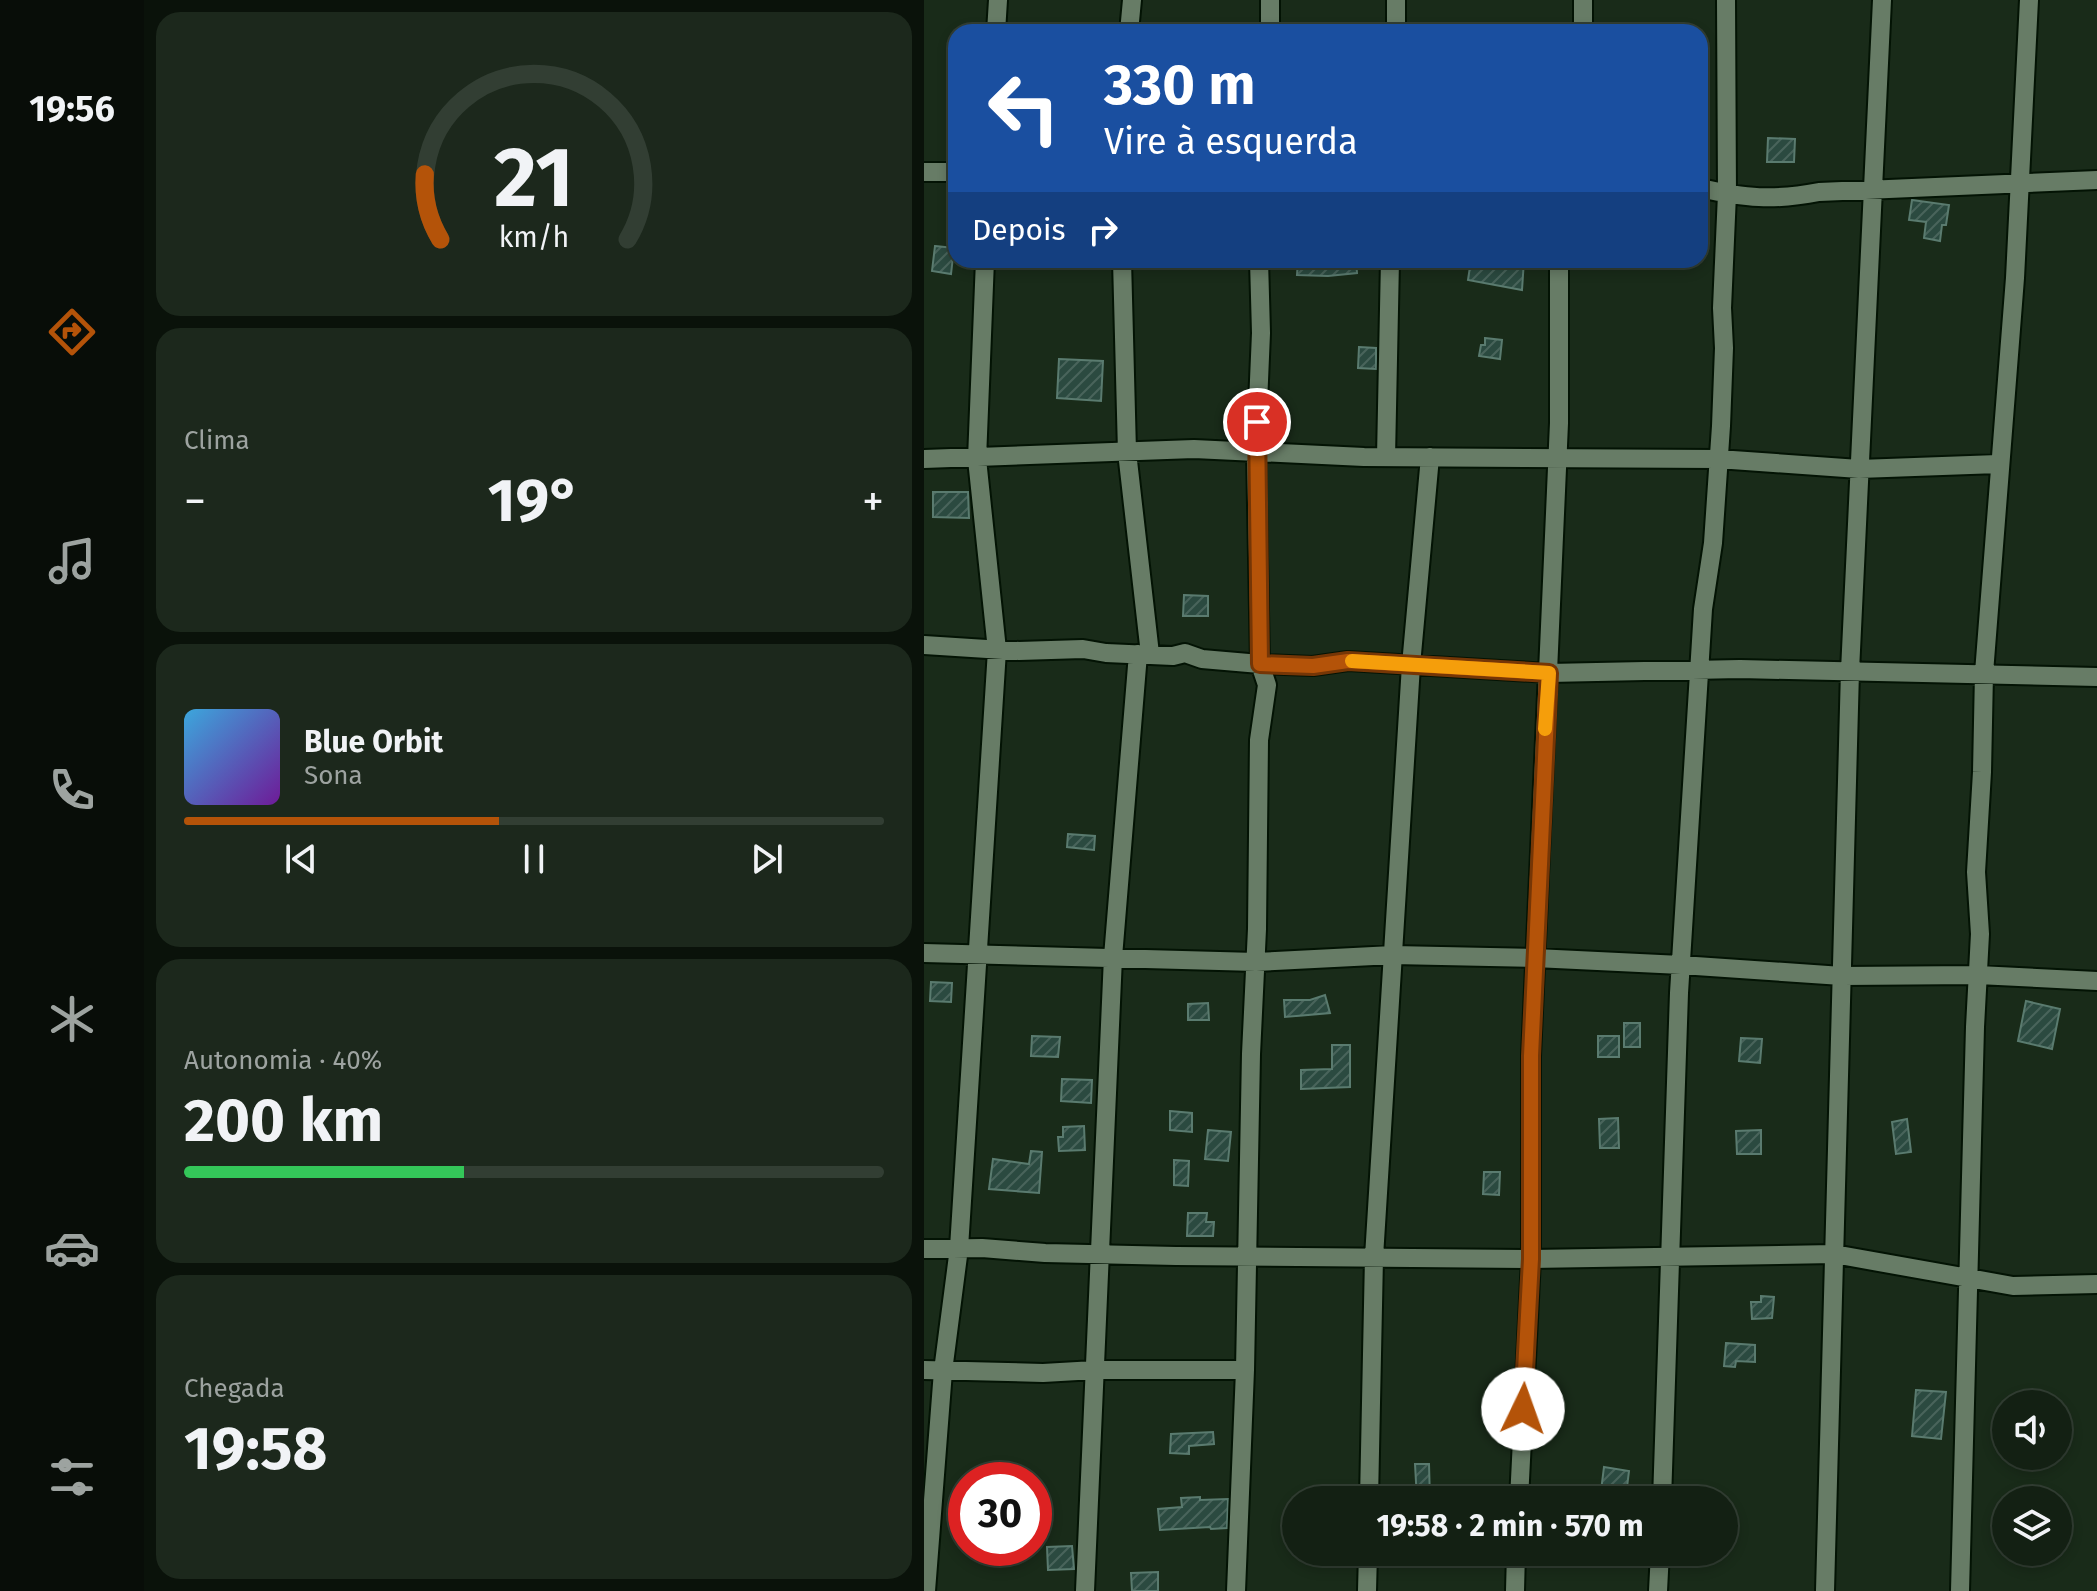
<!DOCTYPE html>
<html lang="pt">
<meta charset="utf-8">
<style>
body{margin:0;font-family:"Fira Sans",sans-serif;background:#1c281c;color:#f1f3f6;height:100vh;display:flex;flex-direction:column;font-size:30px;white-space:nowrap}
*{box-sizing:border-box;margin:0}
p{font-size:26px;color:#9da3a0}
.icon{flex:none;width:44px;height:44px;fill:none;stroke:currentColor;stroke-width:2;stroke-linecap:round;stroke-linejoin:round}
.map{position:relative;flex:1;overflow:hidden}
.side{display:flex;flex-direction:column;gap:12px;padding:12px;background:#0a120a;width:780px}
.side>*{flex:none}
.guide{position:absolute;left:24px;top:24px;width:760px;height:244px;border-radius:24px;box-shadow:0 4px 12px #0003,0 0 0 2px #323e33;background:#1a4fa0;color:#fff;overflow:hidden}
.buttons{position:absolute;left:1068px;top:1390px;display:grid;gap:16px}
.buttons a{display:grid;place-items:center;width:80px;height:80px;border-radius:50%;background:#132013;box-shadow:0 4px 12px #0003,0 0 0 2px #323e33;font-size:40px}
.speed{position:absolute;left:24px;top:1462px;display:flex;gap:16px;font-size:40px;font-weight:700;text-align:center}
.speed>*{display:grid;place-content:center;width:104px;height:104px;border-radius:50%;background:#132013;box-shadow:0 4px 12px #0003,0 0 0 2px #323e33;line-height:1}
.speed .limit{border:12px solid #d22;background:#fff;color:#111}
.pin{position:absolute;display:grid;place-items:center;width:68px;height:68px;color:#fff;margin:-34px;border:4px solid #fff;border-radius:50%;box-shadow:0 2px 8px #0007}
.me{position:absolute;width:88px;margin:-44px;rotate:3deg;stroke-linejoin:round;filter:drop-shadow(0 0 6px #0008)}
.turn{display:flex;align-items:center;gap:28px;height:168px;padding:0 24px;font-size:36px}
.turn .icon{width:104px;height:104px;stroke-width:2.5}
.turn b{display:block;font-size:56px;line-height:68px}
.then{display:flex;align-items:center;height:76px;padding:0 24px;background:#0003;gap:16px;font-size:30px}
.big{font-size:60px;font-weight:700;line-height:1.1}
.side .tile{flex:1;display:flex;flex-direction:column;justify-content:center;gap:12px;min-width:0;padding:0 28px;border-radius:24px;background:#1c281c}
.side .dial{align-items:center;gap:0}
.dial svg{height:208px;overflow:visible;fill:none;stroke:#323e33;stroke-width:7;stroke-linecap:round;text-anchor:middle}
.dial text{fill:#f1f3f6;stroke:none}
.song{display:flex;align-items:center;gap:24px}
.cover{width:96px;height:96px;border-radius:12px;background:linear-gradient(135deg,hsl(200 70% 55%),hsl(280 70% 35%))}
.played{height:8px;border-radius:4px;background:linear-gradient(90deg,#b45309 45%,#323e33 45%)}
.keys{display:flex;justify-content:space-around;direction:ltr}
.heat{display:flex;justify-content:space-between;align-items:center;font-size:44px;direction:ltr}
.charge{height:12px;border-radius:6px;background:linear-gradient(90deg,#34c759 40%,#323e33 0)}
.trip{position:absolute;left:358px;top:1486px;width:456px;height:80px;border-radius:40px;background:#132013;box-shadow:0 4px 12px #0003,0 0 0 2px #323e33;font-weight:700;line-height:80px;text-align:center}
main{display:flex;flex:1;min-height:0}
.tab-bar{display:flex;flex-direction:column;width:144px;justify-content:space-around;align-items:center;background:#080d08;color:#9da3a0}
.tab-bar .icon{width:56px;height:56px}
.tab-bar .current{color:#b45309}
.tab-bar b{font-size:36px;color:#f1f3f6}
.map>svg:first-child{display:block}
.building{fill:url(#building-hatch);stroke:#5a7b6f;stroke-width:2}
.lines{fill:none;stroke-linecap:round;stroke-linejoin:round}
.street-casing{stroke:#031304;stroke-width:22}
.street{stroke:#677c66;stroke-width:18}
.route-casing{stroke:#753606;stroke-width:20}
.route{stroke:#b45309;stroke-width:14}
.slow{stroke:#f59e0b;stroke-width:14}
</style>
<main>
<nav class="tab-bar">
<b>19:56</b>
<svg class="icon current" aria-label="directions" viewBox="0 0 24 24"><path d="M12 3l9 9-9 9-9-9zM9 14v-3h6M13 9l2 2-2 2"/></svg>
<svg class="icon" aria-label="music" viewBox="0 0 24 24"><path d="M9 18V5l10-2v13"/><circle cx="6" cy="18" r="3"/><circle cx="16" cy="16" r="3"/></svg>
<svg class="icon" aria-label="phone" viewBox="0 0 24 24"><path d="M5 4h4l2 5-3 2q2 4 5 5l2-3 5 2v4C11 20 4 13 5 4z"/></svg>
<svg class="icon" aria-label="climate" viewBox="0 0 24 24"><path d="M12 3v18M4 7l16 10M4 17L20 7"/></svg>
<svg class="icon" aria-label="car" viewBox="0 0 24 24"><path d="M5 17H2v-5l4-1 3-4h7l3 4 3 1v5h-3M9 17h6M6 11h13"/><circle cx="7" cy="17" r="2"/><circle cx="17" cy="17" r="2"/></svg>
<svg class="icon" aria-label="filters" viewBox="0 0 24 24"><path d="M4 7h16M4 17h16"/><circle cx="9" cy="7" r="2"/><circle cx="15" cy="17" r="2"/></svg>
</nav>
<section class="side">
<div class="tile dial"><svg viewBox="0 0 100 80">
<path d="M14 69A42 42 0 1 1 86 69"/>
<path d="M14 69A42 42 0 0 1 8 44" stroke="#b45309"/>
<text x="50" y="56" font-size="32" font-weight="700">21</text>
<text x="50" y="72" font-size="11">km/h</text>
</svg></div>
<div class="tile"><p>Clima</p>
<div class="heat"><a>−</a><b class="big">19°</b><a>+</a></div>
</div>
<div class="tile">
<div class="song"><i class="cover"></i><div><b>Blue Orbit</b><p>Sona</p></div></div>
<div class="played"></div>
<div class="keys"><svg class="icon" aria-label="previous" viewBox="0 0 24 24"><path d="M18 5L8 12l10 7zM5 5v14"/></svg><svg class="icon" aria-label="pause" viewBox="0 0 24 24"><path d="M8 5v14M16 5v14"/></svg><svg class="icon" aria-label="next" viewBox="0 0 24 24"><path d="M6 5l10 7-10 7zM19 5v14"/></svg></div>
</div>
<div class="tile"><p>Autonomia · 40%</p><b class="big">200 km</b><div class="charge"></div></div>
<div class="tile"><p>Chegada</p><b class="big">19:58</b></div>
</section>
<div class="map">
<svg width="1173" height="1591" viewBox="0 0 1173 1591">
<defs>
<pattern id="building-hatch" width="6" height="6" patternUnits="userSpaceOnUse" patternTransform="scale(2)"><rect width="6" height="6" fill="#2b4a40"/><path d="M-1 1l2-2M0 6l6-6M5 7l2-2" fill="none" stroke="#49645b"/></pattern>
</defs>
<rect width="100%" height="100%" fill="#192b19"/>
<!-- building -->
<path class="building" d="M844 138 871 139 870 162H843Z
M988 200 1025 205 1022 225H1018L1016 241 1000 238 1002 222 985 220Z
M11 246 30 248 27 274 8 271Z
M374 260H432L433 273 404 276 373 275Z
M547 260 585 268 586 260H600L598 290 544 280Z
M561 338 578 340 576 359 555 356 557 345H561Z
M435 347 452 348V369L434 368Z
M135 359 179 361 177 401 133 398Z
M9 492H44L45 518 9 517Z
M260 595 284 596V616H259Z
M144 834 171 836 170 850 143 847Z
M7 982 28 983 27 1002 6 1001Z
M401 995 406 1013 361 1017 360 1000H386Z
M1102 1001 1136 1009 1128 1049 1094 1041Z
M284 1003 285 1020H264V1004Z
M700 1023H716V1047H700Z
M108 1036 136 1037 134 1057 107 1056Z
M674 1036H695V1057H674Z
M817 1038 838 1039 836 1063 815 1061Z
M408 1045H426V1087L377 1089V1070L408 1069Z
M138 1079 168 1080 167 1103 137 1101Z
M246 1111 268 1113V1132L246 1130Z
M694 1118 695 1148H676L675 1119Z
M983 1119 987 1152 972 1154 968 1122Z
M160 1126 161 1150 135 1151 134 1137H139V1127Z
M284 1130 307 1132 304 1161 281 1159Z
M837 1130V1154H813L812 1131Z
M107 1151 118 1152 115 1193 65 1189 69 1159 105 1164Z
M250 1160 265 1161 264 1186 250 1185Z
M560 1172H576L575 1195 559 1194Z
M264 1213H283L282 1222H290L289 1236H263Z
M837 1296 850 1297 848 1318 828 1319 827 1302H837Z
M802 1343 831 1345V1362L812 1361 811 1367 800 1366Z
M992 1390 1022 1392 1017 1439 988 1436Z
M289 1432 290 1444 265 1446V1454L246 1453 247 1434Z
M491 1464H505L506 1500H493Z
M680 1467 705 1471 702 1495 677 1491Z
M276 1497V1500L304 1499 303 1528 287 1529 286 1527 236 1530 234 1509 258 1507 257 1498Z
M148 1546 150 1569 124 1570 123 1547Z
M234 1572V1591H208L207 1573Z"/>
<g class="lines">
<defs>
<path id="street" d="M346 0V32
M72 32 74 0
M205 32 208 0
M472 32V0
M659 32V0
M0 172H32
M776 188C821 198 849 201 895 192L1173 180
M198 260 203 452 226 654
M462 457 466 260
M0 459 270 449 440 457 794 459 935 469 1074 464
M0 645 95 651 159 649 182 653 249 656 261 653 278 659 336 664 389 666 424 661 625 673 816 669 1173 677
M0 953 332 962 469 955 611 958 757 965 918 976 1054 975 1173 981
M0 1249 58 1248 121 1253 252 1256 607 1259 910 1254 1089 1286 1173 1284
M0 1370 119 1373 171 1370H321
M445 1500 450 1257 487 665 506 457
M595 1500 607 1259V1056L635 423V260
M738 1500 755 993 779 609 789 543 797 426 800 348 798 308 803 194 802 0
M2 1591 19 1371 35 1248 73 650 53 459 61 260
M161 1591 189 957 214 654
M312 1591 321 1370 327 1054 333 929 335 740 343 685 336 664 332 451 337 333 335 260
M443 1591 444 1552
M591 1591 592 1552
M734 1591 736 1552
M901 1591 926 671 958 0
M1036 1591 1051 1027 1056 934 1052 872 1058 772 1060 673 1091 278 1105 0"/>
</defs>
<!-- street casing -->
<use href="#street" class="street-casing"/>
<!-- street -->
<use href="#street" class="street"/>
</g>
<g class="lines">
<defs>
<path id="route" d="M333 422 336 664 389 666 424 661 625 673 607 1056V1259L599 1409"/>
</defs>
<!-- route casing -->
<use href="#route" class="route-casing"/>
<!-- route -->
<use href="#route" class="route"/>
<!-- slow -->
<path class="slow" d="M428 661 625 673 621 729"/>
</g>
</svg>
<div class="buttons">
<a><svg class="icon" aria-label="sound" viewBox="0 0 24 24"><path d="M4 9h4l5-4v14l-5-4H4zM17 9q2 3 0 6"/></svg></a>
<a><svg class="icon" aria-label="layers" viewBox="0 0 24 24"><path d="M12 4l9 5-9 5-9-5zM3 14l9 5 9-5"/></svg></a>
</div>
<div class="speed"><div class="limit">30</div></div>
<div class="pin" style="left:333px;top:422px;background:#d93025"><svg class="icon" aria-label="arrive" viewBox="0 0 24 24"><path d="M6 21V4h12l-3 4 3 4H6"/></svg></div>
<svg class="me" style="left:599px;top:1409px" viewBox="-20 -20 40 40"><circle r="19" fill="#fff"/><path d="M0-13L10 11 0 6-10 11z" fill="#b45309"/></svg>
<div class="trip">19:58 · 2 min · 570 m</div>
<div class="guide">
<div class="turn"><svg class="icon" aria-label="left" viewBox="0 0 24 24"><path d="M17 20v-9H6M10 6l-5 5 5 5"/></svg><div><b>330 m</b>Vire à esquerda</div></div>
<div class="then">Depois<svg class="icon" aria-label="right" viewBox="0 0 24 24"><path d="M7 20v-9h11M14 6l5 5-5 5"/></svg></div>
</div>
</div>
</main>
